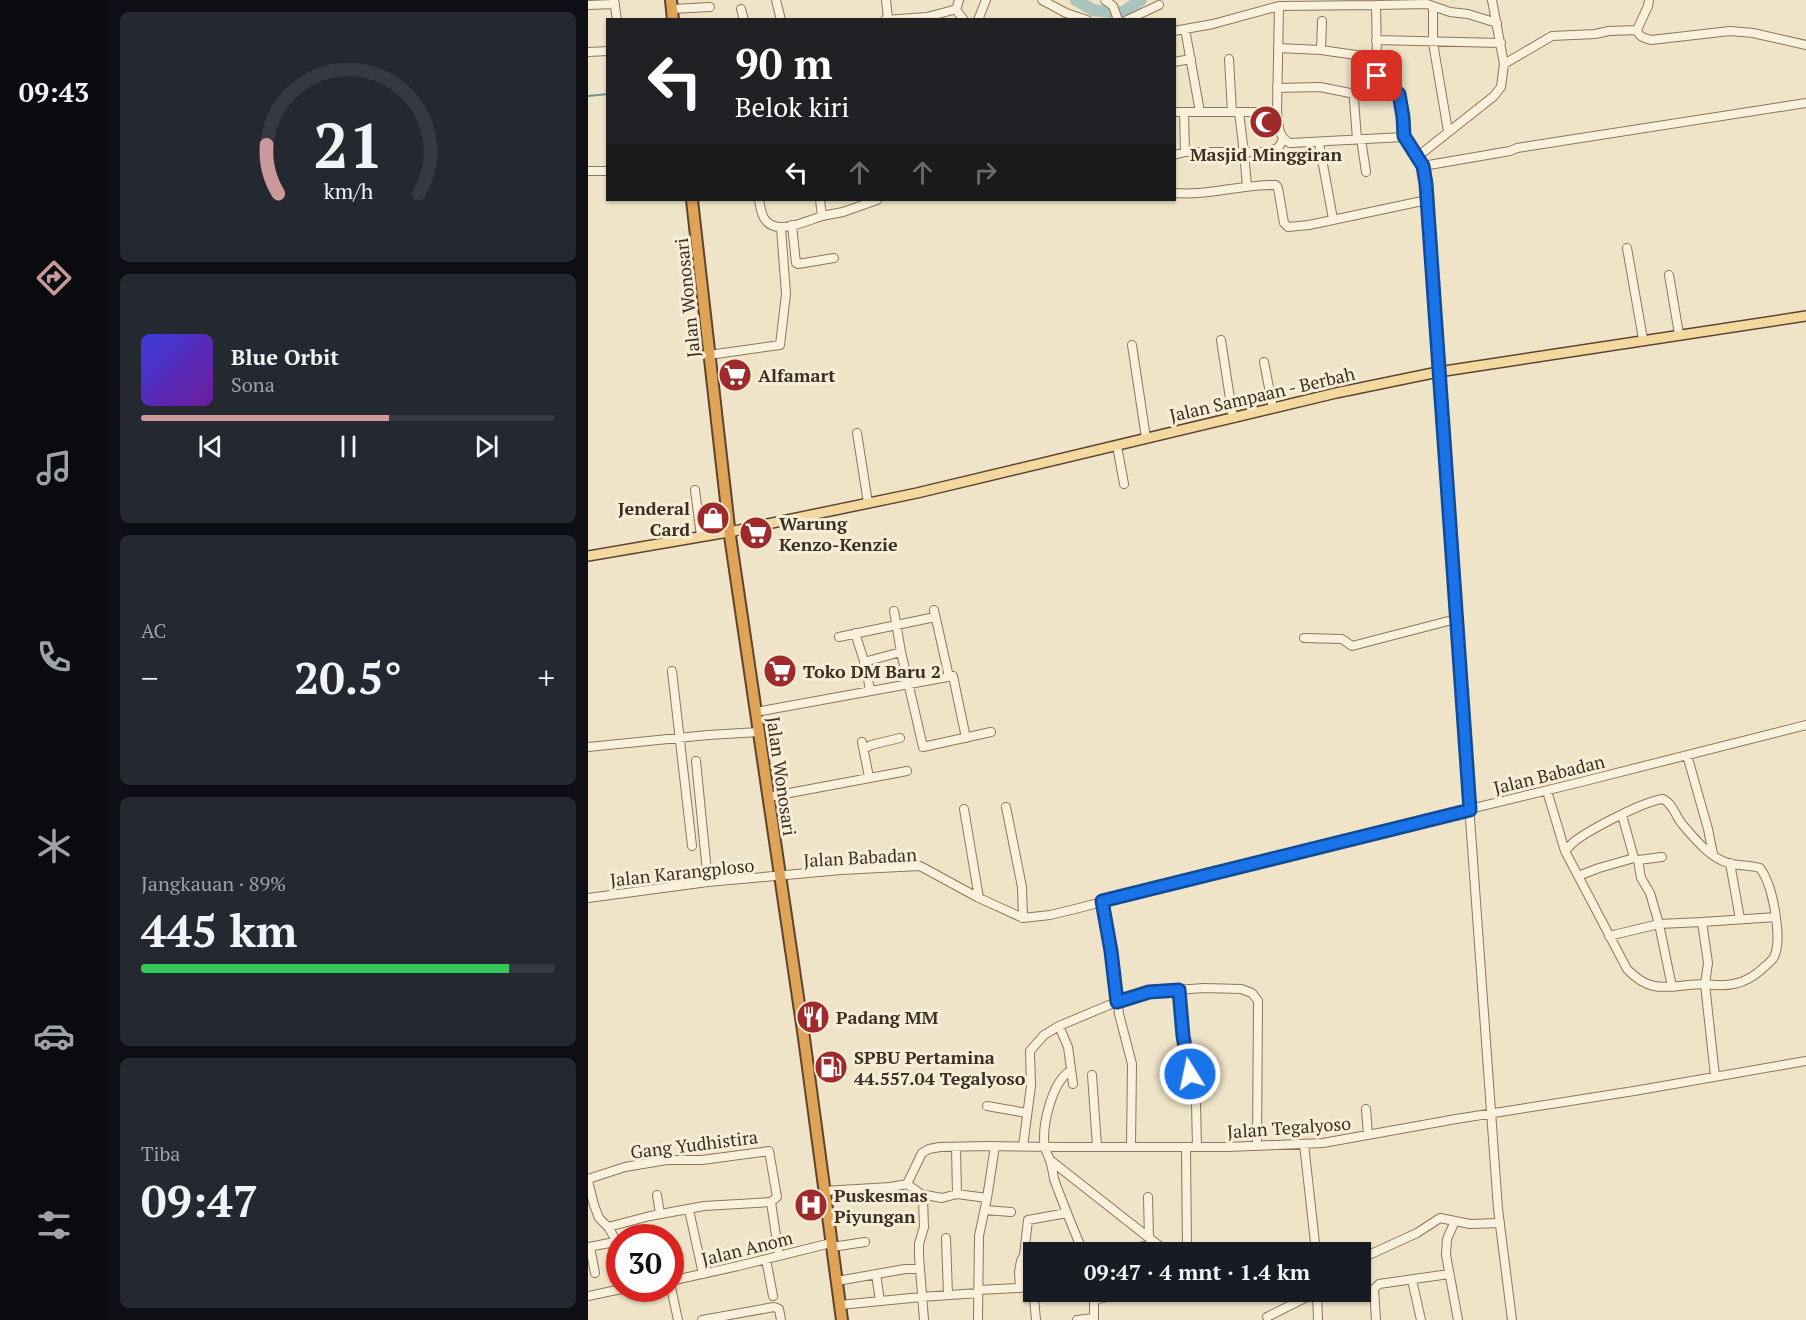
<!DOCTYPE html>
<html lang="id">
<meta charset="utf-8">
<style>
body{margin:0;font-family:"PT Serif",serif;background:#242831;color:#f1f3f6;height:100vh;display:flex;flex-direction:column;font-size:22px;white-space:nowrap}
*{box-sizing:border-box;margin:0}
p{font-size:20px;color:#9ea1a6}
.icon{flex:none;width:33px;height:33px;fill:none;stroke:currentColor;stroke-width:2;stroke-linecap:round;stroke-linejoin:round}
.map{position:relative;flex:1;overflow:hidden}
.drawer{display:flex;flex-direction:column;gap:12px;padding:12px;background:#0d0f14;width:480px}
.drawer>*{flex:none}
.top-card{position:absolute;left:18px;top:18px;width:570px;height:183px;border-radius:0px;box-shadow:0 2px 4px #0004;background:#202124;color:#fff;overflow:hidden}
.speed{position:absolute;left:18px;top:1224px;display:flex;gap:12px;font-size:30px;font-weight:700;text-align:center}
.speed>*{display:grid;place-content:center;width:78px;height:78px;border-radius:50%;background:#171b24;box-shadow:0 2px 4px #0004;line-height:1}
.speed .limit{border:9px solid #d22;background:#fff;color:#111}
.pin{position:absolute;display:grid;place-items:center;width:51px;height:51px;color:#fff;margin:-26px;border-radius:12px;box-shadow:0 3px 9px #0006}
.me{position:absolute;width:66px;margin:-33px;rotate:350deg;stroke-linejoin:round;filter:drop-shadow(0 0 4px #0008)}
.turn{display:flex;align-items:center;gap:21px;height:126px;padding:0 30px;font-size:27px}
.turn .icon{width:78px;height:78px;stroke-width:2.5}
.turn b{display:block;font-size:42px;line-height:51px}
.lanes{display:flex;align-items:center;height:57px;padding:0 30px;background:#0003;justify-content:center;gap:30px;direction:ltr}
.lanes .off{opacity:.35}
.big{font-size:45px;font-weight:600;line-height:1.1}
.drawer .widget{flex:1;display:flex;flex-direction:column;justify-content:center;gap:9px;min-width:0;padding:0 21px;border-radius:9px;background:#242831}
.drawer .dial{align-items:center;gap:0}
.dial svg{height:156px;overflow:visible;fill:none;stroke:#363941;stroke-width:7;stroke-linecap:round;text-anchor:middle}
.dial text{fill:#f1f3f6;stroke:none}
.song{display:flex;align-items:center;gap:18px}
.cover{width:72px;height:72px;border-radius:9px;background:linear-gradient(135deg,hsl(240 70% 55%),hsl(280 70% 35%))}
.played{height:6px;border-radius:3px;background:linear-gradient(90deg,#cc999b 60%,#363941 60%)}
.keys{display:flex;justify-content:space-around;direction:ltr}
.heat{display:flex;justify-content:space-between;align-items:center;font-size:33px;direction:ltr}
.charge{height:9px;border-radius:4px;background:linear-gradient(90deg,#34c759 89%,#363941 0)}
.trip{position:absolute;left:435px;top:1242px;width:348px;height:60px;border-radius:0px;background:#171b24;box-shadow:0 2px 4px #0004;font-weight:600;line-height:60px;text-align:center}
main{display:flex;flex:1;min-height:0}
.dock{display:flex;flex-direction:column;width:108px;justify-content:space-around;align-items:center;background:#090b0e;color:#9ea1a6}
.dock .icon{width:42px;height:42px}
.dock .active{color:#cc999b}
.dock b{font-size:27px;color:#f1f3f6}
.map>svg:first-child{display:block}
.lines{fill:none;stroke-linecap:round;stroke-linejoin:round}
.stream{stroke:#6f938a;stroke-width:2}
.river{stroke:#a9c4bc;stroke-width:12}
.minor-casing{stroke:#8d765c;stroke-width:10}
.major-casing{stroke:#5b4430;stroke-width:12}
.highway-casing{stroke:#5b4430;stroke-width:14}
.minor{stroke:#faf1dc;stroke-width:8}
.major{stroke:#f3d9a0;stroke-width:9}
.highway{stroke:#e0a458;stroke-width:10}
.route-casing{stroke:#114b97;stroke-width:15}
.route{stroke:#1a73e8;stroke-width:10}
.labels{text-anchor:middle;dominant-baseline:central;stroke-width:6;stroke-linejoin:round;paint-order:stroke}
.poi-label{font-size:18px;font-weight:bold;fill:#3d2e20;stroke:#f7eed8;text-anchor:start}
.street-label{font-size:18px;fill:#3d2e20;stroke:#f7eed8}
</style>
<main>
<nav class="dock">
<b>09:43</b>
<svg class="icon active" aria-label="directions" viewBox="0 0 24 24"><path d="M12 3l9 9-9 9-9-9zM9 14v-3h6M13 9l2 2-2 2"/></svg>
<svg class="icon" aria-label="music" viewBox="0 0 24 24"><path d="M9 18V5l10-2v13"/><circle cx="6" cy="18" r="3"/><circle cx="16" cy="16" r="3"/></svg>
<svg class="icon" aria-label="phone" viewBox="0 0 24 24"><path d="M5 4h4l2 5-3 2q2 4 5 5l2-3 5 2v4C11 20 4 13 5 4z"/></svg>
<svg class="icon" aria-label="climate" viewBox="0 0 24 24"><path d="M12 3v18M4 7l16 10M4 17L20 7"/></svg>
<svg class="icon" aria-label="car" viewBox="0 0 24 24"><path d="M5 17H2v-5l4-1 3-4h7l3 4 3 1v5h-3M9 17h6M6 11h13"/><circle cx="7" cy="17" r="2"/><circle cx="17" cy="17" r="2"/></svg>
<svg class="icon" aria-label="filters" viewBox="0 0 24 24"><path d="M4 7h16M4 17h16"/><circle cx="9" cy="7" r="2"/><circle cx="15" cy="17" r="2"/></svg>
</nav>
<section class="drawer">
<div class="widget dial"><svg viewBox="0 0 100 80">
<path d="M14 69A42 42 0 1 1 86 69"/>
<path d="M14 69A42 42 0 0 1 8 44" stroke="#cc999b"/>
<text x="50" y="56" font-size="32" font-weight="700">21</text>
<text x="50" y="72" font-size="11">km/h</text>
</svg></div>
<div class="widget">
<div class="song"><i class="cover"></i><div><b>Blue Orbit</b><p>Sona</p></div></div>
<div class="played"></div>
<div class="keys"><svg class="icon" aria-label="previous" viewBox="0 0 24 24"><path d="M18 5L8 12l10 7zM5 5v14"/></svg><svg class="icon" aria-label="pause" viewBox="0 0 24 24"><path d="M8 5v14M16 5v14"/></svg><svg class="icon" aria-label="next" viewBox="0 0 24 24"><path d="M6 5l10 7-10 7zM19 5v14"/></svg></div>
</div>
<div class="widget"><p>AC</p>
<div class="heat"><a>−</a><b class="big">20.5°</b><a>+</a></div>
</div>
<div class="widget"><p>Jangkauan · 89%</p><b class="big">445 km</b><div class="charge"></div></div>
<div class="widget"><p>Tiba</p><b class="big">09:47</b></div>
</section>
<div class="map">
<svg width="1218" height="1320" viewBox="0 0 1218 1320">
<rect width="100%" height="100%" fill="#f0e4c8"/>
<g class="lines">
<!-- stream -->
<path class="stream" d="M0 96 20 94"/>
<!-- river -->
<path class="river" d="M488 0 505 10 534 13 553 0"/>
<defs>
<path id="minor" d="M26 0 29 20
M188 0 193 20
M298 0 300 19
M454 0 478 13 499 20
M517 0 525 6 530 20
M904 0 916 64
M1061 0 1060 6 1049 30C1051 37 1056 38 1063 40L1142 31 1165 33 1218 45
M0 5 27 4
M788 5 839 4 862 12 880 14 909 23
M845 6V43L860 131
M84 9 122 7
M153 9 156 20
M368 10 371 0
M297 20 339 17 365 10H368L376 20
M390 20 398 0
M539 20 571 5
M597 29 612 112
M586 31 625 24 691 6 788 5 789 58 733 50 690 48
M788 40 913 43
M733 50 734 21
M0 52 20 51
M641 59 644 112
M586 62 603 59
M689 88 732 87 767 94 766 100 769 139
M767 94H811
M586 112H689C691 124 689 137 702 143L816 137 815 117 811 94 790 78 789 58
M596 112 597 152
M651 112 656 153 659 186
M689 112 691 6
M816 137 835 166 838 184 850 372 910 1209 924 1320
M773 139 778 172
M731 143 745 219
M586 155 597 152H681L691 147 695 139
M829 157 906 96 913 87 916 64 964 36 1007 34 1021 31 1049 30
M835 166 922 151 929 148 1218 103
M0 171H20
M586 193C620 196 654 184 688 185L690 188 696 223 700 227 721 225 839 200
M171 200C172 206 173 213 176 218 187 237 218 221 234 216L232 200
M234 216 255 212 289 200
M204 225 208 263 210 264 246 258
M1039 248 1055 339
M1081 275 1091 334
M633 340 645 418
M544 345 558 438
M121 355 192 345 198 294 193 228
M676 362 685 408
M269 433 280 503
M529 446 536 484
M107 490 113 536
M346 610 361 677
M306 611 313 652 335 747 403 732
M267 633 278 667 282 691
M251 637 347 617
M716 638 754 639 764 646 868 619
M276 662 313 652
M84 671 104 846
M168 712 365 676 378 738
M274 742 281 777
M0 747 120 735 171 732
M276 749 283 745 312 738
M1099 755 1120 829 1125 854
M108 761 120 882
M959 791 977 851 1039 969C1065 997 1084 984 1117 984L1127 1076
M180 797 319 771
M418 807 434 887 435 918
M376 809 391 898
M1034 815 1046 858
M977 851C980 848 983 844 987 841 1003 829 1056 801 1075 799 1085 804 1087 815 1094 824 1106 838 1122 858 1140 863 1150 866 1162 865 1172 868 1181 881 1184 895 1187 911 1189 925 1192 944 1186 957 1183 962 1177 966 1173 970 1156 985 1139 987 1117 984L1120 963 1114 922 1071 924 1084 987
M1142 863 1152 919
M990 876 1011 868 1046 858 1050 860 1074 857
M0 898 120 882 253 870 332 866 391 898 435 918 462 915 487 909 742 843 989 783 1218 725
M514 901 523 951 531 1014 544 1064 543 1146
M1114 922 1188 917
M1021 936 1071 924 1062 893 1053 878 1050 860
M591 990 595 1036 608 1104 609 1147
M471 1026 521 1005 561 992 616 988 653 989 664 993 670 1001 669 1146
M482 1071C464 1082 453 1127 457 1148 458 1152 461 1156 462 1161 464 1166 465 1173 466 1179 475 1204 485 1228 495 1252
M504 1075 509 1146
M399 1106 439 1113
M778 1109 780 1135
M716 1144 728 1252
M435 1146 443 1086 442 1051 456 1035 471 1026 480 1047 485 1084
M368 1147 369 1194
M598 1147 599 1252
M462 1160 579 1252
M0 1179 37 1167 79 1160H114L181 1151 189 1197 183 1202 191 1256
M0 1181 6 1205 11 1218 20 1227 26 1237 32 1262
M319 1184 330 1192 335 1199 336 1227 331 1244V1256L336 1320
M236 1191 302 1187 319 1184 334 1153 341 1149 352 1147 398 1146 473 1147H639L735 1143 868 1119 1046 1091 1218 1061
M332 1194 354 1198 369 1194 399 1198 407 1146
M69 1195 72 1214
M560 1197 561 1238
M101 1210 115 1274
M397 1210 423 1212
M867 1221 859 1239 858 1255 870 1320
M20 1227 62 1216 116 1206 183 1202
M358 1238 360 1295
M0 1247 27 1242
M2 1247 7 1273
M244 1247 277 1242
M528 1252 562 1245
M178 1259 185 1296
M772 1259 829 1233 852 1218 882 1224 912 1223
M288 1274 292 1301
M824 1280 833 1320
M82 1281 150 1266 243 1243
M249 1281 317 1269H332
M82 1283 90 1320
M390 1290 432 1288 431 1272 433 1261 436 1255 440 1220 479 1213
M506 1292V1320
M629 1292 633 1294
M729 1292 730 1320
M0 1296 38 1288
M446 1299 448 1320
M506 1300 541 1292
M252 1305 333 1297 390 1293
M679 1317 729 1292
M114 1320 186 1307 191 1309 193 1320
M390 1320 391 1236 399 1198
M489 1320 506 1318
M788 1320 786 1289 791 1284 861 1274"/>
<path id="major" d="M0 556 146 531 329 493 748 393 850 372 1218 316"/>
<path id="highway" d="M83 0 85 20
M104 200 142 536 216 1038 254 1320"/>
</defs>
<!-- minor casing -->
<use href="#minor" class="minor-casing"/>
<!-- major casing -->
<use href="#major" class="major-casing"/>
<!-- highway casing -->
<use href="#highway" class="highway-casing"/>
<!-- minor -->
<use href="#minor" class="minor"/>
<!-- major -->
<use href="#major" class="major"/>
<!-- highway -->
<use href="#highway" class="highway"/>
</g>
<g class="lines">
<defs>
<path id="route" d="M602 1074 595 1036 591 990 561 992 529 1002 523 951 514 901 882 810 838 184 835 166 816 136 815 117 811 94 789 76"/>
</defs>
<!-- route casing -->
<use href="#route" class="route-casing"/>
<!-- route -->
<use href="#route" class="route"/>
</g>
<!-- icons -->
<defs>
<symbol id="mosque-disc" viewBox="-11 -11 22 22"><circle r="9.5" fill="#9e2a2b" stroke="#f7eed8"/><path d="M3.5-4.9A6 6 0 1 0 3.5 4.9A5 5 0 1 1 3.5-4.9Z" fill="#fff"/></symbol>
<symbol id="supermarket-disc" viewBox="-11 -11 22 22"><circle r="9.5" fill="#9e2a2b" stroke="#f7eed8"/><path d="M-6-5.5h2.5l.6 2H6L4.5 2H-2.5L-4.4-4H-6ZM-1.5 3.2a1.3 1.3 0 1 0 .1 0ZM3 3.2a1.3 1.3 0 1 0 .1 0Z" fill="#fff"/></symbol>
<symbol id="shop-disc" viewBox="-11 -11 22 22"><circle r="9.5" fill="#9e2a2b" stroke="#f7eed8"/><path d="M-5-2.5h2.3a2.7 3.5 0 0 1 5.4 0H5L5.5 6h-11ZM-1.5-2.5h3a1.5 2.3 0 0 0-3 0Z" fill="#fff"/></symbol>
<symbol id="restaurant-disc" viewBox="-11 -11 22 22"><circle r="9.5" fill="#9e2a2b" stroke="#f7eed8"/><path d="M-5-6h1v4h1v-4h1v4h1v-4h1v5L-1.5 .5V6h-2V.5L-5-1ZM5-6V6H3V1.5H1.5Q1.5-4 5-6Z" fill="#fff"/></symbol>
<symbol id="fuel-disc" viewBox="-11 -11 22 22"><circle r="9.5" fill="#9e2a2b" stroke="#f7eed8"/><path d="M-5.5-6h7V0h2V4h1.3V-2.5L3-4.5l.8-.8L6-3V5H2.5V1h-1V6h-7ZM-4.2-4.7v3.2H.2V-4.7Z" fill="#fff"/></symbol>
<symbol id="hospital-disc" viewBox="-11 -11 22 22"><circle r="9.5" fill="#9e2a2b" stroke="#f7eed8"/><path d="M-5-5h3v3.5h4V-5h3V5h-3V1.5h-4V5h-3Z" fill="#fff"/></symbol>
</defs>
<g fill-rule="evenodd">
<use href="#mosque-disc" x="659" y="103" width="38" height="38"/>
<use href="#supermarket-disc" x="128" y="356" width="38" height="38"/>
<use href="#shop-disc" x="106" y="499" width="38" height="38"/>
<use href="#supermarket-disc" x="149" y="514" width="38" height="38"/>
<use href="#supermarket-disc" x="173" y="652" width="38" height="38"/>
<use href="#restaurant-disc" x="206" y="998" width="38" height="38"/>
<use href="#fuel-disc" x="224" y="1048" width="38" height="38"/>
<use href="#hospital-disc" x="204" y="1186" width="38" height="38"/>
</g>
<g class="labels">
<!-- poi labels -->
<g class="poi-label">
<text x="678" y="154" text-anchor="middle">Masjid Minggiran</text>
<text x="170" y="375">Alfamart</text>
<text x="102" y="508" text-anchor="end">Jenderal<tspan x="102" dy="21">Card</tspan></text>
<text x="191" y="523">Warung<tspan x="191" dy="21">Kenzo-Kenzie</tspan></text>
<text x="215" y="671">Toko DM Baru 2</text>
<text x="248" y="1017">Padang MM</text>
<text x="266" y="1057">SPBU Pertamina<tspan x="266" dy="21">44.557.04 Tegalyoso</tspan></text>
<text x="246" y="1195">Puskesmas<tspan x="246" dy="21">Piyungan</tspan></text>
</g>
<!-- street labels -->
<g class="street-label">
<text transform="translate(99 298) rotate(-96)">Jalan Wonosari</text>
<text transform="translate(674 394) rotate(-13)">Jalan Sampaan - Berbah</text>
<text transform="translate(961 774) rotate(-14)">Jalan Babadan</text>
<text transform="translate(194 776) rotate(82)">Jalan Wonosari</text>
<text transform="translate(272 857) rotate(-3)">Jalan Babadan</text>
<text transform="translate(94 872) rotate(-6)">Jalan Karangploso</text>
<text transform="translate(701 1127) rotate(-4)">Jalan Tegalyoso</text>
<text transform="translate(106 1144) rotate(-7)">Gang Yudhistira</text>
<text transform="translate(159 1248) rotate(-14)">Jalan Anom</text>
</g>
</g>
</svg>
<div class="speed"><div class="limit">30</div></div>
<div class="pin" style="left:789px;top:76px;background:#d93025"><svg class="icon" aria-label="arrive" viewBox="0 0 24 24"><path d="M6 21V4h12l-3 4 3 4H6"/></svg></div>
<svg class="me" style="left:602px;top:1074px" viewBox="-20 -20 40 40"><circle r="17" fill="#1a73e8" stroke="#fff" stroke-width="3"/><path d="M0-11L8 9 0 5-8 9z" fill="#fff"/></svg>
<div class="trip">09:47 · 4 mnt · 1.4 km</div>
<div class="top-card">
<div class="turn"><svg class="icon" aria-label="left" viewBox="0 0 24 24"><path d="M17 20v-9H6M10 6l-5 5 5 5"/></svg><div><b>90 m</b>Belok kiri</div></div>
<div class="lanes"><svg class="icon" aria-label="left" viewBox="0 0 24 24"><path d="M17 20v-9H6M10 6l-5 5 5 5"/></svg><svg class="icon off" aria-label="ahead" viewBox="0 0 24 24"><path d="M12 20V5M6 11l6-6 6 6"/></svg><svg class="icon off" aria-label="ahead" viewBox="0 0 24 24"><path d="M12 20V5M6 11l6-6 6 6"/></svg><svg class="icon off" aria-label="right" viewBox="0 0 24 24"><path d="M7 20v-9h11M14 6l5 5-5 5"/></svg></div>
</div>
</div>
</main>
